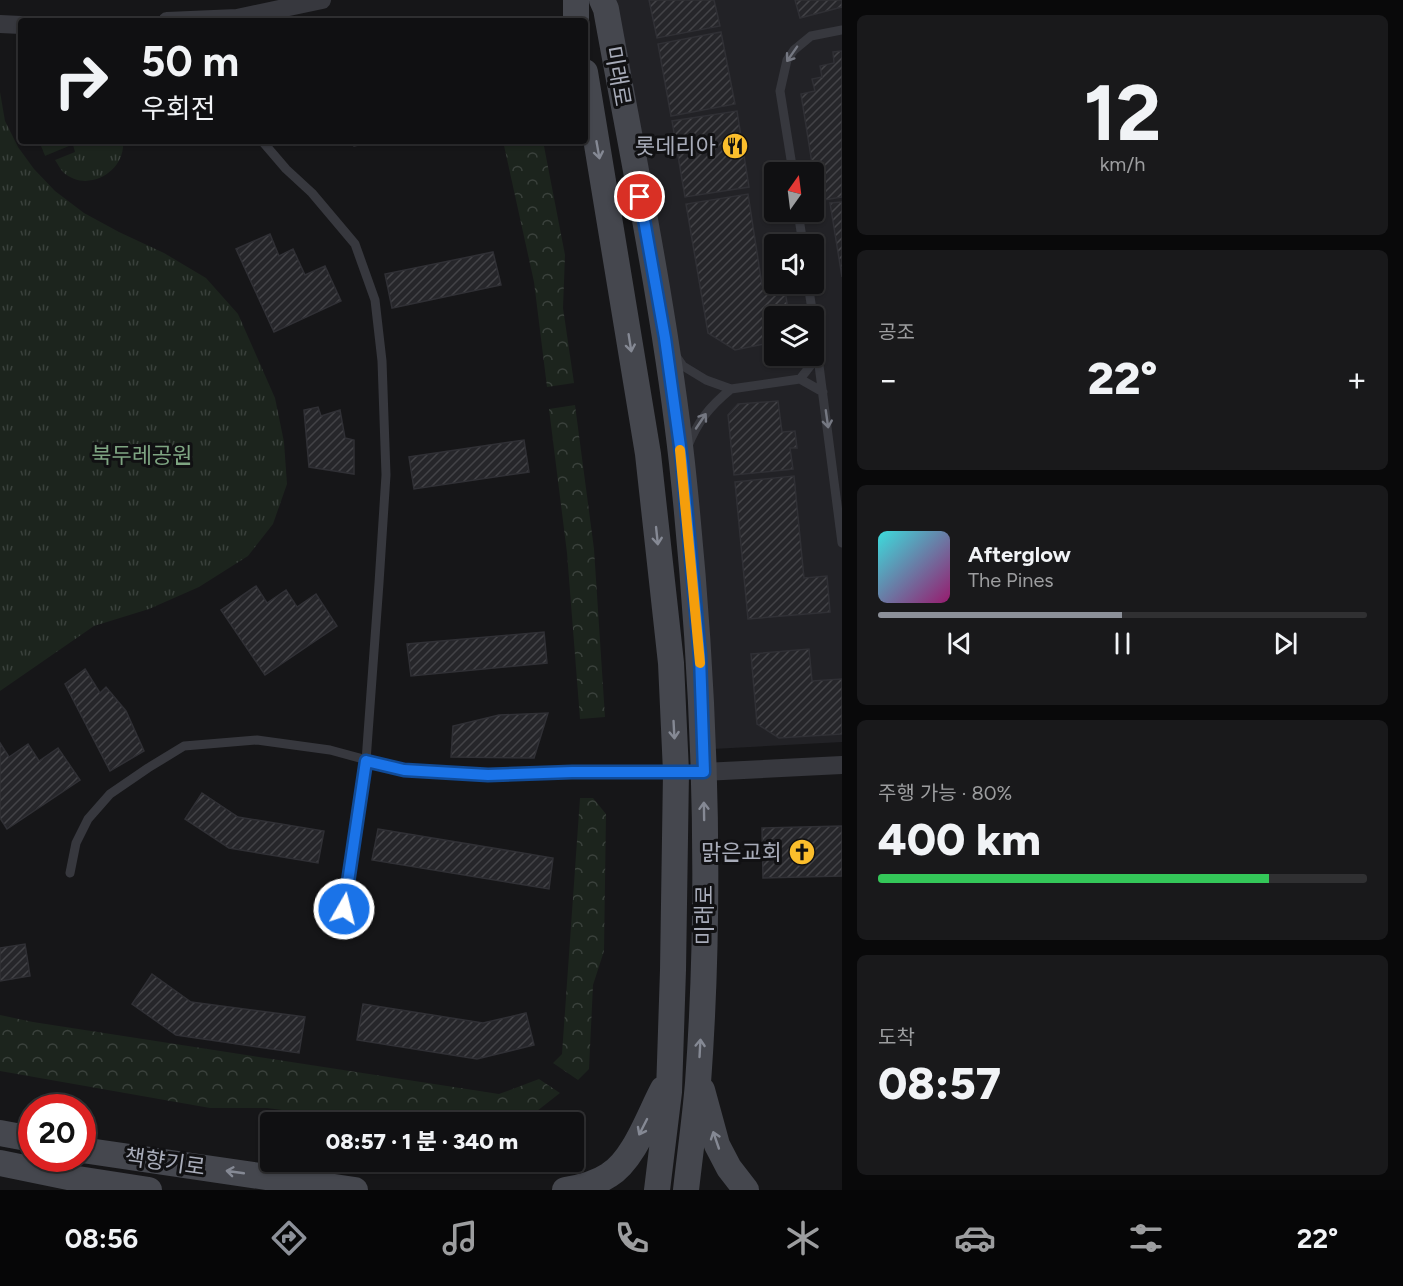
<!DOCTYPE html>
<html lang="ko">
<meta charset="utf-8">
<style>
body{margin:0;font-family:Figtree,"Noto Sans KR",sans-serif;background:#19191b;color:#f1f3f6;height:100vh;display:flex;flex-direction:column;font-size:22px;white-space:nowrap}
*{box-sizing:border-box;margin:0}
p{font-size:20px;color:#9c9d9f}
.icon{flex:none;width:33px;height:33px;fill:none;stroke:currentColor;stroke-width:2;stroke-linecap:round;stroke-linejoin:round}
.map{position:relative;flex:1;overflow:hidden}
.drawer{display:flex;flex-direction:column;gap:15px;padding:15px;background:#09090a;width:561px}
.drawer>*{flex:none}
.hud{position:absolute;left:18px;top:18px;width:570px;height:126px;border-radius:6px;box-shadow:0 2px 4px #0004,0 0 0 2px #303032;background:#101012;color:#f1f3f6;overflow:hidden}
.needle{width:39px;rotate:14deg}
.controls{position:absolute;left:764px;top:162px;display:grid;gap:12px}
.controls a{display:grid;place-items:center;width:60px;height:60px;border-radius:6px;background:#101012;box-shadow:0 2px 4px #0004,0 0 0 2px #303032;font-size:30px}
.speed{position:absolute;left:18px;top:1094px;display:flex;gap:12px;font-size:30px;font-weight:700;text-align:center}
.speed>*{display:grid;place-content:center;width:78px;height:78px;border-radius:50%;background:#101012;box-shadow:0 2px 4px #0004,0 0 0 2px #303032;line-height:1}
.speed .limit{border:9px solid #d22;background:#fff;color:#111}
.pin{position:absolute;display:grid;place-items:center;width:51px;height:51px;color:#fff;margin:-26px;border:3px solid #fff;border-radius:50%;box-shadow:0 2px 6px #0007}
.me{position:absolute;width:66px;margin:-33px;rotate:8deg;stroke-linejoin:round;filter:drop-shadow(0 0 4px #0008)}
.turn{display:flex;align-items:center;gap:21px;height:126px;padding:0 24px;font-size:27px}
.turn .icon{width:78px;height:78px;stroke-width:2.5}
.turn b{display:block;font-size:42px;line-height:51px}
.big{font-size:45px;font-weight:800;line-height:1.1}
.drawer .card{flex:1;display:flex;flex-direction:column;justify-content:center;gap:9px;min-width:0;padding:0 21px;border-radius:9px;background:#19191b}
.drawer .dial{align-items:center;gap:0}
.dial b{font-size:78px;line-height:1}
.song{display:flex;align-items:center;gap:18px}
.cover{width:72px;height:72px;border-radius:9px;background:linear-gradient(135deg,hsl(180 70% 55%),hsl(320 70% 35%))}
.played{height:6px;border-radius:3px;background:linear-gradient(90deg,#8c9099 50%,#303032 50%)}
.keys{display:flex;justify-content:space-around;direction:ltr}
.heat{display:flex;justify-content:space-between;align-items:center;font-size:33px;direction:ltr}
.charge{height:9px;border-radius:4px;background:linear-gradient(90deg,#34c759 80%,#303032 0)}
.trip{position:absolute;left:260px;top:1112px;width:324px;height:60px;border-radius:6px;background:#101012;box-shadow:0 2px 4px #0004,0 0 0 2px #303032;font-weight:800;line-height:60px;text-align:center}
.tabs{display:flex;height:96px;justify-content:space-around;align-items:center;background:#060607;color:#9c9d9f}
.tabs .icon{width:42px;height:42px}
.tabs .on{color:#8c9099}
.tabs b{font-size:27px;color:#f1f3f6}
main{display:flex;flex:1;min-height:0}
.map>svg:first-child{display:block}
.built{fill:#222226;fill-rule:evenodd}
.green{fill:#1c241d}
.forest{fill:url(#forest-crowns)}
.park{fill:url(#park-tufts)}
.building{fill:url(#building-hatch);stroke:#303035;stroke-width:1.5}
.lines{fill:none;stroke-linecap:round;stroke-linejoin:round}
.lane{stroke:#37383e;stroke-width:9}
.street{stroke:#37383e;stroke-width:18}
.secondary{stroke:#45474e;stroke-width:26}
.oneway{stroke:#757882}
.oneway2{stroke:#858994}
.route-casing{stroke:#114b97;stroke-width:15}
.route{stroke:#1a73e8;stroke-width:10}
.slow{stroke:#f59e0b;stroke-width:10}
.labels{text-anchor:middle;dominant-baseline:central;stroke-width:6;stroke-linejoin:round;paint-order:stroke}
.street-label{font-size:22px;fill:#a8acb9;stroke:#111113}
.poi-label{font-size:22px;fill:#a8acb9;stroke:#111113;text-anchor:end}
.park-label{font-size:22px;fill:#7ea582;stroke:#111113}
</style>
<main>
<div class="map">
<svg width="842" height="1190" viewBox="0 0 842 1190">
<defs>
<pattern id="forest-crowns" width="20" height="18" patternUnits="userSpaceOnUse" patternTransform="scale(1.5)"><rect width="20" height="18" fill="#1c241d"/><path d="M2 6a3 3 0 1 1 6 0M12 15a3 3 0 1 1 6 0" fill="none" stroke="#3a413c"/></pattern>
<pattern id="park-tufts" width="24" height="20" patternUnits="userSpaceOnUse" patternTransform="scale(1.5)"><rect width="24" height="20" fill="#1c241d"/><path d="M3 7l-1-3M5 7V3M7 7l1-3M15 17l-1-3M17 17v-4M19 17l1-3" fill="none" stroke="#3a413c"/></pattern>
<pattern id="building-hatch" width="6" height="6" patternUnits="userSpaceOnUse" patternTransform="scale(1.5)"><rect width="6" height="6" fill="#26262a"/><path d="M-1 1l2-2M0 6l6-6M5 7l2-2" fill="none" stroke="#434347"/></pattern>
</defs>
<rect width="100%" height="100%" fill="#161618"/>
<!-- built -->
<path class="built" d="M614 0H842V742L713 749ZM774 172H813V212H774ZM774 244H813V284H774ZM774 316H813V356H774Z"/>
<!-- green -->
<path class="green" d="M39 141H67L69 146 45 156Z"/>
<!-- forest -->
<path class="forest" d="M503 141H543L565 255 563 308 574 383 547 387 534 282Z
M575 405 594 549 605 717 580 719 567 553 549 409Z
M580 798H593L606 814 604 951 593 985 589 1069 578 1080 553 1063 562 1054Z
M0 1015 33 1022 499 1094 539 1079 560 1093 523 1122H371L267 1108H210L0 1071Z"/>
<!-- park -->
<path class="park" d="M0 53V92L5 121 18 147 34 169 55 191 84 213 119 232 164 253 206 278 238 314 275 398 284 442 287 484 273 524 248 556 199 587 149 609 94 626 0 691Z
M72 141H123C126 172 87 194 63 172 60 169 58 164 55 160L75 152Z"/>
<!-- building -->
<path class="building" d="M649 0H714L720 26 657 38Z
M795 0H842V7L800 18Z
M721 32 735 104 671 116 658 44Z
M842 51V197L818 201 801 94 815 91 812 79 822 77 820 66 834 63 833 52Z
M737 111 749 187 685 197 672 121Z
M352 141H375L354 146Z
M748 194 762 285 784 284 789 316H774V342L735 350 708 333 686 204Z
M842 202V277L830 203Z
M270 234 279 256 293 249 305 275 325 266 341 301 274 332 236 249Z
M493 252 501 285 392 308 385 274Z
M778 401 782 432 795 431 797 448H790L793 469 734 475 728 415 738 404Z
M318 407 321 416 340 410 345 438 354 440V474L309 467 304 410Z
M524 440 529 472 414 489 409 457Z
M794 476 804 578 827 576 830 612 748 619 735 482Z
M256 586 267 603 286 590 297 607 316 594 337 626 265 675 221 610Z
M544 632 547 663 411 676 407 644Z
M809 649 812 681 842 679V734L779 738 757 724 751 654Z
M85 669 100 693 106 687 126 711 144 751 110 771 65 684Z
M548 713 534 758 451 757 453 726 499 715Z
M0 743 9 757 28 744 39 761 58 748 80 780 7 829 0 818Z
M202 793 238 817 324 831 318 863 229 848 185 819Z
M842 826V876L763 878 762 828Z
M378 829 553 858 549 889 372 860Z
M25 944 30 976 0 981V948Z
M152 974 191 1002 305 1017 299 1053 176 1035 132 1004Z
M363 1004 483 1023 526 1013 534 1045 477 1059 357 1040Z"/>
<g class="lines">
<!-- lane -->
<path class="lane" d="M262 141 286 169 312 193 355 244 375 300 382 361 386 475 379 583 366 761 344 909
M793 172 780 91 787 60 794 50 811 36 842 30
M798 212 803 244
M808 284 813 316
M813 319 842 543
M676 356 683 366 706 380 731 389 800 379 823 392
M800 379 818 356
M687 448C698 421 709 407 731 389
M70 873 76 843 88 819 110 794 148 768 184 746 257 740 330 750 404 770 488 775 571 772H674"/>
<!-- street -->
<path class="street" d="M167 21 237 18 322 0
M0 24 21 25
M703 772 842 765"/>
<!-- secondary -->
<path class="secondary" d="M576 0V21
M602 0 606 9C633 159 665 310 682 463 704 668 713 877 698 1083 695 1119 690 1154 686 1190
M585 72 648 454 671 663 676 772 673 970 669 1092 657 1190
M702 1090 717 1145 729 1168 746 1190
M0 1133 32 1139
M82 1150 355 1190
M0 1163 78 1179 149 1190
M565 1190C578 1188 597 1183 609 1175 634 1160 649 1115 663 1089"/>
</g>
<!-- one-way arrows -->
<defs><path id="oneway-shaft" d="M-6 0H5M1.5-3L5.5 0L1.5 3" fill="none" stroke-width="1.6" stroke-linecap="round" stroke-linejoin="round" transform="scale(1.5)"/></defs>
<g class="oneway">
<use href="#oneway-shaft" transform="translate(792 54) rotate(125)"/>
<use href="#oneway-shaft" transform="translate(827 419) rotate(82)"/>
<use href="#oneway-shaft" transform="translate(701 421) rotate(-56)"/>
</g>
<g class="oneway2">
<use href="#oneway-shaft" transform="translate(598 150) rotate(80)"/>
<use href="#oneway-shaft" transform="translate(630 343) rotate(81)"/>
<use href="#oneway-shaft" transform="translate(657 536) rotate(84)"/>
<use href="#oneway-shaft" transform="translate(674 730) rotate(87)"/>
<use href="#oneway-shaft" transform="translate(704 811) rotate(-91)"/>
<use href="#oneway-shaft" transform="translate(700 1048) rotate(-87)"/>
<use href="#oneway-shaft" transform="translate(643 1127) rotate(117)"/>
<use href="#oneway-shaft" transform="translate(716 1140) rotate(-109)"/>
<use href="#oneway-shaft" transform="translate(235 1172) rotate(-172)"/>
</g>
<g class="lines">
<defs>
<path id="route" d="M344 909 366 761 404 770 488 775 572 772H704L700 656 682 461 665 338 640 197"/>
</defs>
<!-- route casing -->
<use href="#route" class="route-casing"/>
<!-- route -->
<use href="#route" class="route"/>
<!-- slow -->
<path class="slow" d="M680 450 700 663"/>
</g>
<!-- icons -->
<defs>
<symbol id="restaurant-disc" viewBox="-11 -11 22 22"><circle r="9.5" fill="#fbbe2c" stroke="#111113"/><path d="M-5-6h1v4h1v-4h1v4h1v-4h1v5L-1.5 .5V6h-2V.5L-5-1ZM5-6V6H3V1.5H1.5Q1.5-4 5-6Z" fill="#111"/></symbol>
<symbol id="church-disc" viewBox="-11 -11 22 22"><circle r="9.5" fill="#fbbe2c" stroke="#111113"/><path d="M-1.2-6h2.4v3.5h3.3v2.4h-3.3V6h-2.4V-.1h-3.3v-2.4h3.3Z" fill="#111"/></symbol>
</defs>
<g fill-rule="evenodd">
<use href="#restaurant-disc" x="720" y="131" width="30" height="30"/>
<use href="#church-disc" x="787" y="837" width="30" height="30"/>
</g>
<g class="labels">
<!-- street labels -->
<g class="street-label">
<text transform="translate(618 76) rotate(80)">미래로</text>
<text transform="translate(704 915) rotate(-90)">미래로</text>
<text transform="translate(165 1162) rotate(8)">책향기로</text>
</g>
<!-- poi labels -->
<g class="poi-label">
<text x="716" y="146">롯데리아</text>
<text x="782" y="852">맑은교회</text>
</g>
<!-- park labels -->
<g class="park-label">
<text x="142" y="455">북두레공원</text>
</g>
</g>
</svg>
<div class="controls">
<a><svg class="needle" viewBox="-14 -14 28 28"><path d="M0-13l5 13h-10z" fill="#e53935"/><path d="M0 13l5-13h-10z" fill="#9c9d9f"/></svg></a>
<a><svg class="icon" aria-label="sound" viewBox="0 0 24 24"><path d="M4 9h4l5-4v14l-5-4H4zM17 9q2 3 0 6"/></svg></a>
<a><svg class="icon" aria-label="layers" viewBox="0 0 24 24"><path d="M12 4l9 5-9 5-9-5zM3 14l9 5 9-5"/></svg></a>
</div>
<div class="speed"><div class="limit">20</div></div>
<div class="pin" style="left:640px;top:197px;background:#d93025"><svg class="icon" aria-label="arrive" viewBox="0 0 24 24"><path d="M6 21V4h12l-3 4 3 4H6"/></svg></div>
<svg class="me" style="left:344px;top:909px" viewBox="-20 -20 40 40"><circle r="17" fill="#1a73e8" stroke="#fff" stroke-width="3"/><path d="M0-11L8 9 0 5-8 9z" fill="#fff"/></svg>
<div class="trip">08:57 · 1 분 · 340 m</div>
<div class="hud">
<div class="turn"><svg class="icon" aria-label="right" viewBox="0 0 24 24"><path d="M7 20v-9h11M14 6l5 5-5 5"/></svg><div><b>50 m</b>우회전</div></div>
</div>
</div>
<section class="drawer">
<div class="card dial"><b>12</b><p>km/h</p></div>
<div class="card"><p>공조</p>
<div class="heat"><a>−</a><b class="big">22°</b><a>+</a></div>
</div>
<div class="card">
<div class="song"><i class="cover"></i><div><b>Afterglow</b><p>The Pines</p></div></div>
<div class="played"></div>
<div class="keys"><svg class="icon" aria-label="previous" viewBox="0 0 24 24"><path d="M18 5L8 12l10 7zM5 5v14"/></svg><svg class="icon" aria-label="pause" viewBox="0 0 24 24"><path d="M8 5v14M16 5v14"/></svg><svg class="icon" aria-label="next" viewBox="0 0 24 24"><path d="M6 5l10 7-10 7zM19 5v14"/></svg></div>
</div>
<div class="card"><p>주행 가능 · 80%</p><b class="big">400 km</b><div class="charge"></div></div>
<div class="card"><p>도착</p><b class="big">08:57</b></div>
</section>
</main>
<nav class="tabs">
<b>08:56</b>
<svg class="icon on" aria-label="directions" viewBox="0 0 24 24"><path d="M12 3l9 9-9 9-9-9zM9 14v-3h6M13 9l2 2-2 2"/></svg>
<svg class="icon" aria-label="music" viewBox="0 0 24 24"><path d="M9 18V5l10-2v13"/><circle cx="6" cy="18" r="3"/><circle cx="16" cy="16" r="3"/></svg>
<svg class="icon" aria-label="phone" viewBox="0 0 24 24"><path d="M5 4h4l2 5-3 2q2 4 5 5l2-3 5 2v4C11 20 4 13 5 4z"/></svg>
<svg class="icon" aria-label="climate" viewBox="0 0 24 24"><path d="M12 3v18M4 7l16 10M4 17L20 7"/></svg>
<svg class="icon" aria-label="car" viewBox="0 0 24 24"><path d="M5 17H2v-5l4-1 3-4h7l3 4 3 1v5h-3M9 17h6M6 11h13"/><circle cx="7" cy="17" r="2"/><circle cx="17" cy="17" r="2"/></svg>
<svg class="icon" aria-label="filters" viewBox="0 0 24 24"><path d="M4 7h16M4 17h16"/><circle cx="9" cy="7" r="2"/><circle cx="15" cy="17" r="2"/></svg>
<b>22°</b>
</nav>
